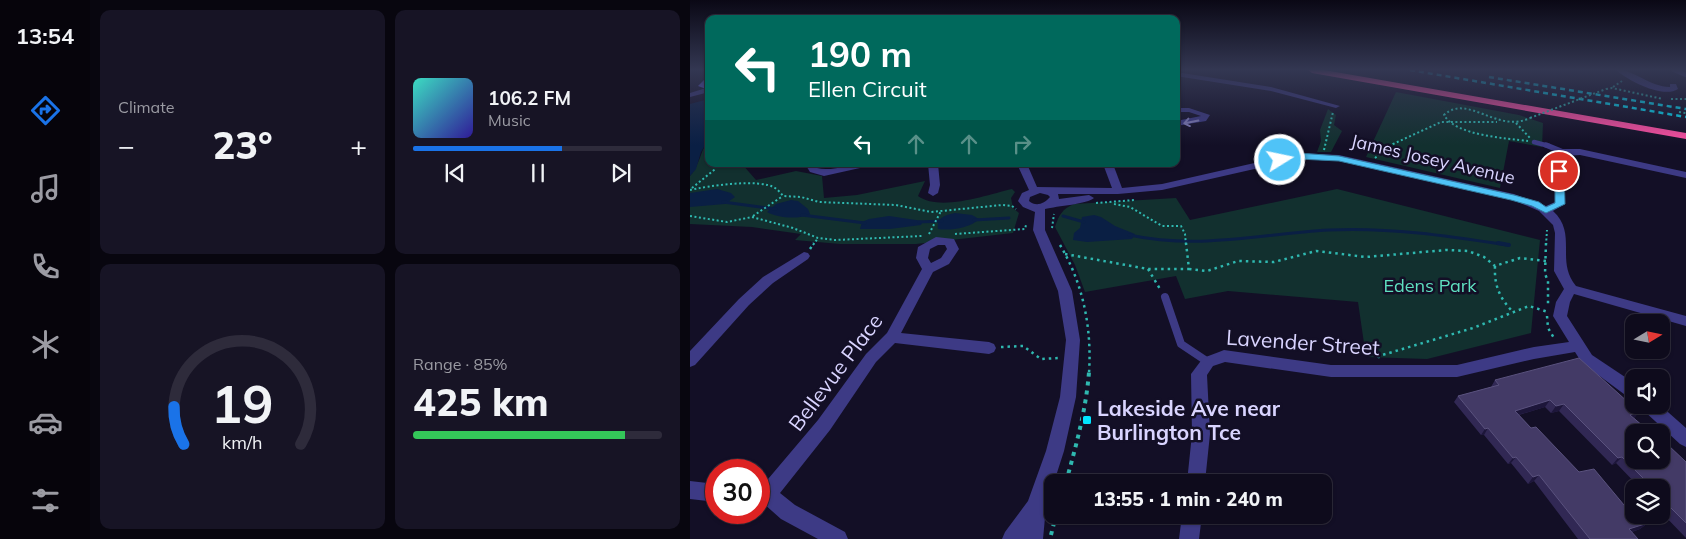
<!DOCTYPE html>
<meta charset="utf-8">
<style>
body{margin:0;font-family:Mulish,sans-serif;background:#171425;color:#f1f3f6;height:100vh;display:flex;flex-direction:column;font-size:19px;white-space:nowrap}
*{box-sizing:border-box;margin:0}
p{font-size:16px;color:#9b9ba3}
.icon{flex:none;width:28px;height:28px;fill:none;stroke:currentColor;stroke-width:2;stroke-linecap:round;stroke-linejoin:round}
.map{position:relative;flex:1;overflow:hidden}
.panel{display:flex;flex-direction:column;gap:10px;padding:10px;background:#08060f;width:600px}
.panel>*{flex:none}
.guide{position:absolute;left:15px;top:15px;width:475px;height:152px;border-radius:10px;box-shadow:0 1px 4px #0004,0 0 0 1px #2e2b3b;background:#00695c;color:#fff;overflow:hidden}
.needle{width:32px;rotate:80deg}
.controls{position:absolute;left:935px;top:314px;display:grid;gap:10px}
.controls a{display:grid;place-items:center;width:45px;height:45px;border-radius:10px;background:#0e0b1c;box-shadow:0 1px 4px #0004,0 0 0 1px #2e2b3b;font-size:25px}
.speed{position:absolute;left:15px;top:459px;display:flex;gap:10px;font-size:25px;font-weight:700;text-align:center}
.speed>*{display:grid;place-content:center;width:65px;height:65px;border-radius:50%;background:#0e0b1c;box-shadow:0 1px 4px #0004,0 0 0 1px #2e2b3b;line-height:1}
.speed .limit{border:8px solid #d22;background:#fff;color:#111}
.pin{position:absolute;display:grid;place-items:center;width:42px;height:42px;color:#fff;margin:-21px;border:2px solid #fff;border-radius:50%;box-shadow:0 1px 5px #0007}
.me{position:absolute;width:55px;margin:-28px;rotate:80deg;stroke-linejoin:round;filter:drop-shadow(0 0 4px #0008)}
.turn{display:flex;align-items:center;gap:18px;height:105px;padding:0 20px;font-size:22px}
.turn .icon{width:65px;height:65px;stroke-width:2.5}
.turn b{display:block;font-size:35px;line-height:42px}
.lanes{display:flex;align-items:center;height:48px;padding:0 20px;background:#0003;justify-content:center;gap:25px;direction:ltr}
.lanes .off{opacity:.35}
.big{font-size:38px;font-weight:800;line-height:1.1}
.panel .widget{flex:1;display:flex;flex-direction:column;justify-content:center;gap:8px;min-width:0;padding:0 18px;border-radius:10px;background:#171425}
.panel .dial{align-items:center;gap:0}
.dial svg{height:130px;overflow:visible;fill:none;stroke:#2e2b3b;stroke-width:7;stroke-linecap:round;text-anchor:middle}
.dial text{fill:#f1f3f6;stroke:none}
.song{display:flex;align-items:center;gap:15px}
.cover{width:60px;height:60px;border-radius:8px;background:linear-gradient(135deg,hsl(170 70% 55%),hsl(250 70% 35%))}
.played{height:5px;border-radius:2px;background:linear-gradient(90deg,#1a73e8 60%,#2e2b3b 60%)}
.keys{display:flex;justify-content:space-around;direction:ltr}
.heat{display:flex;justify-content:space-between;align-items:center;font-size:28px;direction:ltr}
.charge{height:8px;border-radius:4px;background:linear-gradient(90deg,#34c759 85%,#2e2b3b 0)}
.panel .tiles{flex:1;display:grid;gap:10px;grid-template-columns:repeat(2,1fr)}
.trip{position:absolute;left:354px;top:474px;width:288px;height:50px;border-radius:10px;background:#0e0b1c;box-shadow:0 1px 4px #0004,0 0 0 1px #2e2b3b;font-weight:800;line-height:50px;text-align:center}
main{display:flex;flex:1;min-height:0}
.dock{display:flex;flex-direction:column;width:90px;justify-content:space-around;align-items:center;background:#06040b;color:#9b9ba3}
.dock .icon{width:35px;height:35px}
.dock .current{color:#1a73e8}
.dock b{font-size:22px;color:#f1f3f6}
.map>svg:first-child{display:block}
.green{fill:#12302f}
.water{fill:#0a1f44}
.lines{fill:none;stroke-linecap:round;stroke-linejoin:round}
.stream-far1{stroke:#0a1f44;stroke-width:3}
.stream{stroke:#0a1f44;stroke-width:4}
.path-far2{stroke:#2fb8b0;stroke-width:2;stroke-dasharray:2 2.5;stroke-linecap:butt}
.path-far1{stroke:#2fb8b0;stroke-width:2.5;stroke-dasharray:2.5 4;stroke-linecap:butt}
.path{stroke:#2fb8b0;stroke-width:4;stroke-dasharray:4 5;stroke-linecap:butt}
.service-far2{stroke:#3d3a85;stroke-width:4.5}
.service-far1{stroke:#3d3a85;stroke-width:5.5}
.service{stroke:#3d3a85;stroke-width:8}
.minor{fill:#3d3a85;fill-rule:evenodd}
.tertiary{fill:#3d3a85;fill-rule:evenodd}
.secondary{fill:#6f6bff;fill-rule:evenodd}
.motorway{fill:#ff4fa3;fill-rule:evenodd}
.rail{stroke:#00e5ff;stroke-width:2.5;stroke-dasharray:5 4;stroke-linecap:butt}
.path-bridge{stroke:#2fb8b0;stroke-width:2;stroke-dasharray:2 2.5;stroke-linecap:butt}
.wall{fill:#312854}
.shaded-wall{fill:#1d163a}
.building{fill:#433a66;stroke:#5a527e}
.oneway{stroke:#837fbc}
.route{fill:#4fc3f7;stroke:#337fa1}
.poi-dot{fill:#00e5ff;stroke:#130f26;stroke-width:2}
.labels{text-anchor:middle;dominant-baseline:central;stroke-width:5;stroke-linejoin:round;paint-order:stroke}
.street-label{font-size:18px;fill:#d9d4ff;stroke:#130f26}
.park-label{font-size:18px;fill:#5fe0c0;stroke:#130f26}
.near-street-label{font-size:21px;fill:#d9d4ff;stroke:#130f26}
.near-poi-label{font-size:21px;font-weight:bold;fill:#d9d4ff;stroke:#130f26;text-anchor:start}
</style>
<main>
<nav class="dock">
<b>13:54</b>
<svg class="icon current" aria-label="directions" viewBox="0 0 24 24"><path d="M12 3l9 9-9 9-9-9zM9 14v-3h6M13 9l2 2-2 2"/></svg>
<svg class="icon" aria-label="music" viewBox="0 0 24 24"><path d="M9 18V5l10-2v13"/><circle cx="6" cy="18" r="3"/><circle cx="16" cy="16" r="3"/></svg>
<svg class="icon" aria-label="phone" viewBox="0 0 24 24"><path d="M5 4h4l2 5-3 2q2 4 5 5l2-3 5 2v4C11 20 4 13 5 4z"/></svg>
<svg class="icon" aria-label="climate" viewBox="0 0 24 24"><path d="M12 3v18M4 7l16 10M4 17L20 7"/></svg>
<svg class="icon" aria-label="car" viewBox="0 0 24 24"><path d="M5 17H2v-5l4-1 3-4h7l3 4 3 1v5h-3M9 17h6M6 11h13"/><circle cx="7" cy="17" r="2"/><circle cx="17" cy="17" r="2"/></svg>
<svg class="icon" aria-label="filters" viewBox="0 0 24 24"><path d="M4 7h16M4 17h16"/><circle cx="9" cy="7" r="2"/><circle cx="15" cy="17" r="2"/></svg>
</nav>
<section class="panel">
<div class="tiles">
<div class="widget"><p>Climate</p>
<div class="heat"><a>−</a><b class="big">23°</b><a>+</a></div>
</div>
<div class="widget">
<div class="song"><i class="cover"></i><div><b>106.2 FM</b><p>Music</p></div></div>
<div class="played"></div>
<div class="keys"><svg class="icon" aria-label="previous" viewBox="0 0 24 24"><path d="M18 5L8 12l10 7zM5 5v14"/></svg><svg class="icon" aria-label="pause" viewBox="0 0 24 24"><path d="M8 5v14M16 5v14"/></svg><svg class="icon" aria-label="next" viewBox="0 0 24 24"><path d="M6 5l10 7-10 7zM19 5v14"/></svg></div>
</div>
<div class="widget dial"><svg viewBox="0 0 100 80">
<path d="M14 69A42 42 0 1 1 86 69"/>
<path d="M14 69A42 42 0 0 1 8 46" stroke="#1a73e8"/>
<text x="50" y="56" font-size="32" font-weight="700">19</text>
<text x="50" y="72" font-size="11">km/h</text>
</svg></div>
<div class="widget"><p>Range · 85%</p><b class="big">425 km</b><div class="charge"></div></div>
</div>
</section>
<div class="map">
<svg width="996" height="539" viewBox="0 0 996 539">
<rect width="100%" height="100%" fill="#130f26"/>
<!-- green -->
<path class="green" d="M706 92 829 115 853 123 852 147 819 141 810 188 676 157Z
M638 109 646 115 644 125 652 131 641 152H627L631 141 630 130Z
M19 139V164H52L66 180 106 171 132 176 134 198 167 195 235 181 228 196C250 212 296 195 322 189L325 192 321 198 323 208 329 213 323 233 226 244H150L105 240 111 234 62 227 0 224V176C10 165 10 151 19 139Z
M647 189 850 240 841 333 737 359 676 357 668 302 538 291 495 299 486 276 395 292 385 265 365 227C369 215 372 209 384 204L486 198 500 220Z"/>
<!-- water -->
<path class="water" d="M19 99V139L11 152 6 169 0 176V104Z
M27 189 41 193 45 197 35 204 0 207V193Z
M101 200 108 201 118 209 120 214C109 220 87 218 77 212L86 204Z
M265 213 282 215 289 219C281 228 259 231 248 229 246 217 256 215 265 213Z
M404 215 411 217 425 226 445 234 442 239 397 242 383 240 384 233 390 228 392 217Z
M199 216 233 221 231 225 200 229H170L172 222 179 219Z"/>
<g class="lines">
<!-- stream-far1 -->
<path class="stream-far1" d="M33 202 86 209
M112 215 175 223
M373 216 394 222
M284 220 319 218
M229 222 252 221
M439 235C511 250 568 234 639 230 699 227 758 236 817 245"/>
<!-- stream -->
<path class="stream" d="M808 243 819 245"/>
<!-- path-far2 -->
<path class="path-far2" d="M923 87 932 81
M916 89 922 88 973 99
M981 99H996
M989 112 996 113
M826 123 840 138
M838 141C816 138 766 136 754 115 778 93 807 134 840 118
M634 150 643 112
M685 158 703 144 751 122H807
M2 188 24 170 27 164
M0 190C17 186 70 178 85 188 88 190 91 193 93 196L111 197 129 202 206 205 241 212 312 205 322 206 326 209
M406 203 445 200
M424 204 440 207 472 226H491L495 234 496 245
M0 216 37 222 62 217 103 228 128 238 145 240 232 236
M63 216 93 196
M362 228 364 214
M239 234 251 211
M265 234 335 229 336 225
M123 245 128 238
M856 245 857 230"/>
<!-- path-far1 -->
<path class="path-far1" d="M856 243 855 274 858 281V306
M370 245C393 283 402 328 399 373
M120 249 124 243
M375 254 458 269H499L496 243
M805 266C804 286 810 299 824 313
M458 269 470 289
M499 269 517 271 548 261 584 262 626 251 676 257 756 250 778 251 794 257 805 266 830 258 856 261
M857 316 858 328 864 338
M311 347 333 346 351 359 368 358
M688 358 689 356 783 328 839 306 858 312"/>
<!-- path -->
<path class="path" d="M376 482C386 446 396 410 399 372
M361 535 366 515"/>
<!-- service-far2 -->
<path class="service-far2" d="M984 70 996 75
M844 142 859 146"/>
<!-- service-far1 -->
<path class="service-far1" d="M856 145 873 152"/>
<!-- service -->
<path class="service" d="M475 297 491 344 518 362"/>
<!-- minor -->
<path class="minor" d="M926 70C942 68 959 87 980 87V84H986L988 89C973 99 937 80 926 70Z
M486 72 581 87 650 106 646 108 581 91 486 76Z
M486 108H499L520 115 516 121 486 126V121L511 116 499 112H486Z
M873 149H890L996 172V178L890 155 874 156 875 204 863 211C888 234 865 261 886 286L996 316V326L884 294 880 302 877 316 902 355 944 383V398L938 397 892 363 885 352 844 359 767 377H641L535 362 523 366 517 375 520 434 515 482H497L502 434 501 374 513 358 529 352 534 350 641 365H767L844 347 879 342 863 316 866 302 874 289 864 271 865 233 863 225 849 211 821 199 649 161 608 159 472 190 428 194H368L369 199 399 195 404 198C398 204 367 206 355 209V230L382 291 390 340 386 397 374 451 356 507 353 539H312L315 532 338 501 356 451 370 397 376 340 368 291 343 230 345 212 333 207 328 201 332 193 339 190 327 164H337L347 187 422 188 413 164H423L432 188 472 184 608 153 649 155 824 194 856 206 865 202 864 155ZM350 193 358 195 360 197C354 204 346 207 339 201L340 197Z
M115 164H125L127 168C142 172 163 163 181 164L179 166 134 176 120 172Z
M238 164H248L250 185 248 193 243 196 238 193 240 185Z
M246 237 264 239 269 249 259 264 243 272 211 333 299 342 304 344 306 348 304 352 299 354 205 343 186 362 140 430 90 493 105 505 155 532 158 539H128L91 519 73 503H69V485H73L128 420 176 354 197 333 232 269 226 258 228 247ZM248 245H255L257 249 251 258 241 263 238 258 240 249Z
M114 252 118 253 120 256 118 259 83 283 59 305 5 365 0 367V351L49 299 73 277Z
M951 405H970L996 428V447L990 444 953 410Z
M0 481 26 484V502L0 499Z
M492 515H512L509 539H489Z"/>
<!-- tertiary -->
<path class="tertiary" d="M16 88H19V92L0 97V93Z"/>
<!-- secondary -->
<path class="secondary" d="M16 78H19V90L8 86Z"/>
<!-- motorway -->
<path class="motorway" d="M618 70H634L996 133V139L622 73Z"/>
<!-- rail -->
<path class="rail" d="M720 70 996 117
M799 77 996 109"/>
<!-- path-bridge -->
<path class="path-bridge" d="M840 118 916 89"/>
</g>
<!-- wall -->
<path class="wall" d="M805 380 949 412 944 418 975 446 996 462V538L971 512V488H950L926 463 922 465 869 411 861 413 855 407 829 415 841 428 889 472 934 505 958 523 950 529 942 532 948 539H888L844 481 838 484 821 463 818 464 794 435H791L764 402 768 396 801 387Z"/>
<!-- shaded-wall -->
<path class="shaded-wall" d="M860 400 855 407 821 417 825 411Z
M874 404 869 411 861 413 866 406Z
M949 412 943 419 940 415Z
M798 428 794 435H791L795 429Z
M826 457 821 463 818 464 823 458Z
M932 457 926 463 922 465 928 458Z
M849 475 844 481 838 484 843 477Z
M958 523 950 529 932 535 939 529Z"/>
<!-- building -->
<path class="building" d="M889 358 949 412 940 415 960 432H944V460H971V443L975 446 978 445 996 462V523L973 500 975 499 971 496V488H963L932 457 928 458 874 404 866 406 860 400 825 411 841 428 846 427 889 472 904 469 934 505 940 503 944 507V515H951L958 523 939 529 948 539H900L849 475 843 477 826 457 823 458 798 428 795 429 768 396 809 385 805 380Z"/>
<!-- one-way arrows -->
<defs><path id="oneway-shaft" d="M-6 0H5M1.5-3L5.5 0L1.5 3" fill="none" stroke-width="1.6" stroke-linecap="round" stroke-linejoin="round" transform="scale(1.25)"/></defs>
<use class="oneway" href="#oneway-shaft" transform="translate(501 122) rotate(169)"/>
<!-- sky -->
<linearGradient id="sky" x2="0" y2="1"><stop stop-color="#0a0815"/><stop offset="0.48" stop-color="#333752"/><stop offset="1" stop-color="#333752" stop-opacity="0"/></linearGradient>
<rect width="996" height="145" fill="url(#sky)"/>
<!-- route -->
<path class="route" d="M608 153 649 156 824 195 849 202 856 207 865 203V171L869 168 874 171 875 204 856 213 842 206 821 200 649 161 608 159 590 163 586 160Z"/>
<!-- markers -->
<rect class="poi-dot" x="392" y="415" width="10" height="10" rx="2.5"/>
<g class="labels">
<!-- street labels -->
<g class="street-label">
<text transform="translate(743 159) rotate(13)">James Josey Avenue</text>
</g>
<!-- park labels -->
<g class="park-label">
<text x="740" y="285">Edens Park</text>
</g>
<!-- near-street labels -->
<g class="near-street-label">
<text transform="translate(613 342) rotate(4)">Lavender Street</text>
<text transform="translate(145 372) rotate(-53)">Bellevue Place</text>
</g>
<!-- near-poi labels -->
<g class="near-poi-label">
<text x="407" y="408">Lakeside Ave near<tspan x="407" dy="24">Burlington Tce</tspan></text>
</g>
</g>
</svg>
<div class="controls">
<a><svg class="needle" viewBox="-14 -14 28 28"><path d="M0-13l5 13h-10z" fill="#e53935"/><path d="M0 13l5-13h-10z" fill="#9b9ba3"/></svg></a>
<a><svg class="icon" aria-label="sound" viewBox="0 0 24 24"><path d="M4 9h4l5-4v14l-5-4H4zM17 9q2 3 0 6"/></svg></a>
<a><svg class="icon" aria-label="search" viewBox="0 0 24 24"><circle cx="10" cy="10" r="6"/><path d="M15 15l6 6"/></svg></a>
<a><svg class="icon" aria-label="layers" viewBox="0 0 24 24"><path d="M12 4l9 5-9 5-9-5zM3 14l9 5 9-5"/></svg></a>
</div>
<div class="speed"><div class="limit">30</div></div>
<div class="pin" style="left:869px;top:171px;background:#d93025"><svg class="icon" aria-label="arrive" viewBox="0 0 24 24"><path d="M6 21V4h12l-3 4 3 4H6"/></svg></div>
<svg class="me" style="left:590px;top:160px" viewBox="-20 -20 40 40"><circle r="17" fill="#4fc3f7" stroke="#fff" stroke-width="3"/><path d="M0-11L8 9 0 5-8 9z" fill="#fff"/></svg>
<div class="trip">13:55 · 1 min · 240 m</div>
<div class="guide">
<div class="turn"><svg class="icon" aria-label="left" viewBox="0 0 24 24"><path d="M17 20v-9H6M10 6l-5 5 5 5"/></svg><div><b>190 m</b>Ellen Circuit</div></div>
<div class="lanes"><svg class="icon" aria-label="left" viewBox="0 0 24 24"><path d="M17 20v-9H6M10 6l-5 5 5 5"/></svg><svg class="icon off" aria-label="ahead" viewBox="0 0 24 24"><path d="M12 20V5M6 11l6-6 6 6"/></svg><svg class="icon off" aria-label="ahead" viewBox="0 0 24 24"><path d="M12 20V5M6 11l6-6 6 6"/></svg><svg class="icon off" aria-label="right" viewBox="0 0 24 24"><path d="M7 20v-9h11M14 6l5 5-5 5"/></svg></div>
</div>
</div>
</main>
